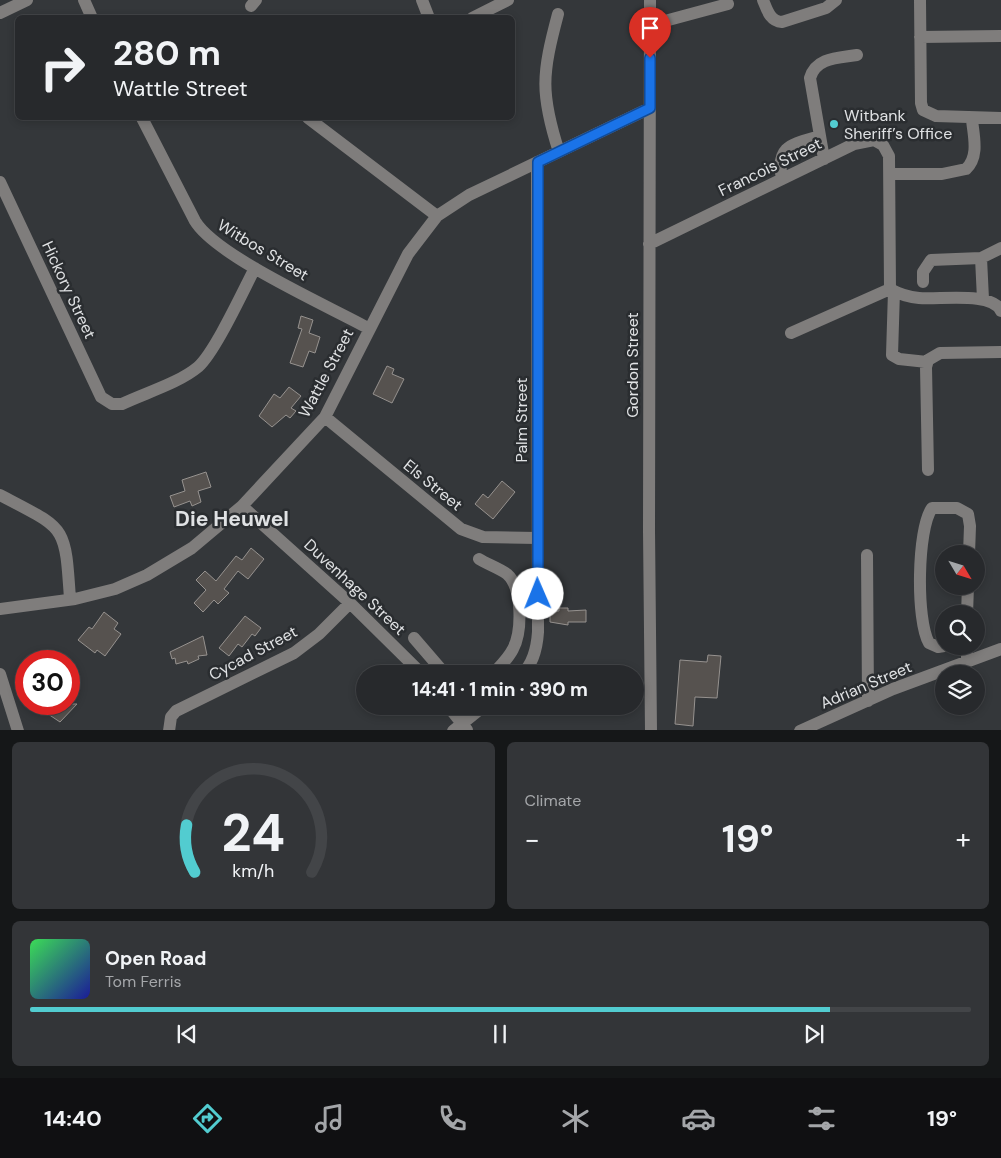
<!DOCTYPE html>
<meta charset="utf-8">
<style>
body{margin:0;font-family:"DM Sans",sans-serif;background:#333538;color:#f1f3f6;height:100vh;display:flex;flex-direction:column;font-size:19px;white-space:nowrap}
*{box-sizing:border-box;margin:0}
p{font-size:16px;color:#a4a6a9}
.icon{flex:none;width:28px;height:28px;fill:none;stroke:currentColor;stroke-width:2;stroke-linecap:round;stroke-linejoin:round}
.map{position:relative;height:730px;overflow:hidden}
.panel{display:flex;flex-direction:column;gap:12px;padding:12px;background:#151718;flex:1}
.panel>*{flex:none}
.hud{position:absolute;left:15px;top:15px;width:500px;height:105px;border-radius:8px;box-shadow:0 2px 8px #0003,0 0 0 1px #434548;background:#27292c;color:#f1f3f6;overflow:hidden}
.needle{width:32px;rotate:128deg}
.controls{position:absolute;left:935px;top:545px;display:grid;gap:10px}
.controls a{display:grid;place-items:center;width:50px;height:50px;border-radius:50%;background:#27292c;box-shadow:0 2px 8px #0003,0 0 0 1px #434548;font-size:25px}
.speed{position:absolute;left:15px;top:650px;display:flex;gap:10px;font-size:25px;font-weight:700;text-align:center}
.speed>*{display:grid;place-content:center;width:65px;height:65px;border-radius:50%;background:#27292c;box-shadow:0 2px 8px #0003,0 0 0 1px #434548;line-height:1}
.speed .limit{border:8px solid #d22;background:#fff;color:#111}
.pin{position:absolute;display:grid;place-items:center;width:42px;height:42px;color:#fff;margin:-51px -21px;border-radius:50% 50% 50% 0;rotate:-45deg;box-shadow:0 0 5px #0007}
.pin .icon{rotate:45deg}
.me{position:absolute;width:55px;margin:-28px;rotate:359deg;stroke-linejoin:round;filter:drop-shadow(0 0 4px #0008)}
.turn{display:flex;align-items:center;gap:18px;height:105px;padding:0 15px;font-size:22px}
.turn .icon{width:65px;height:65px;stroke-width:2.5}
.turn b{display:block;font-size:35px;line-height:42px}
.big{font-size:38px;font-weight:700;line-height:1.1}
.panel .tile{flex:1;display:flex;flex-direction:column;justify-content:center;gap:8px;min-width:0;padding:0 18px;border-radius:8px;background:#333538}
.panel .dial{align-items:center;gap:0}
.dial svg{height:130px;overflow:visible;fill:none;stroke:#434548;stroke-width:7;stroke-linecap:round;text-anchor:middle}
.dial text{fill:#f1f3f6;stroke:none}
.song{display:flex;align-items:center;gap:15px}
.cover{width:60px;height:60px;border-radius:8px;background:linear-gradient(135deg,hsl(130 70% 55%),hsl(240 70% 35%))}
.played{height:5px;border-radius:2px;background:linear-gradient(90deg,#52ccd0 85%,#434548 85%)}
.keys{display:flex;justify-content:space-around;direction:ltr}
.heat{display:flex;justify-content:space-between;align-items:center;font-size:28px;direction:ltr}
.panel .tiles{flex:1;display:grid;gap:12px;grid-template-columns:1fr 1fr}
.tile:last-child{grid-column:span 2}
.trip{position:absolute;left:356px;top:665px;width:288px;height:50px;border-radius:25px;background:#27292c;box-shadow:0 2px 8px #0003,0 0 0 1px #434548;font-weight:700;line-height:50px;text-align:center}
.dock{display:flex;height:80px;justify-content:space-around;align-items:center;background:#101012;color:#a4a6a9}
.dock .icon{width:35px;height:35px}
.dock .current{color:#52ccd0}
.dock b{font-size:22px;color:#f1f3f6}
.map>svg:first-child{display:block}
.building{fill:#56524f;stroke:#96928f}
.lines{fill:none;stroke-linecap:round;stroke-linejoin:round}
.minor{stroke:#7f7d7c;stroke-width:12}
.route-casing{stroke:#114b97;stroke-width:12}
.route{stroke:#1a73e8;stroke-width:9}
.poi-dot{fill:#52ccd0;stroke:#2a2d30;stroke-width:2}
.labels{text-anchor:middle;dominant-baseline:central;stroke-width:5;stroke-linejoin:round;paint-order:stroke}
.poi-label{font-size:16px;fill:#e0e2e4;stroke:#2a2d30;text-anchor:start}
.street-label{font-size:16px;fill:#e0e2e4;stroke:#2a2d30}
.district-label{font-size:21px;font-weight:bold;fill:#e0e2e4;stroke:#2a2d30}
</style>
<div class="map">
<svg width="1001" height="731" viewBox="0 0 1001 731">
<rect width="100%" height="100%" fill="#34373a"/>
<!-- building -->
<path class="building" d="M301 316 313 320 309 333 320 337 315 353 309 351 303 367 290 363 302 329 298 328Z
M387 366 394 369 392 374 404 379 392 403 373 394Z
M289 387 301 396 291 408 296 411 290 418 286 415 272 427 259 416 274 394 280 398Z
M206 472 211 487 198 491 201 502 192 506 190 501 174 507 170 496 185 491 182 480Z
M502 481 515 492 493 519 475 504 483 494 488 498Z
M251 548 264 559 248 579 238 571 224 589 229 593 218 604 214 600 203 612 194 603 206 590 196 580 205 571 216 581 236 556 242 560Z
M559 608H568V611L586 610V622H568V625L550 622V611H559Z
M104 612 118 623 114 629 121 634 105 656 97 650 95 653 78 640 89 627 92 629Z
M245 616 261 628 255 636 252 634 242 647 238 644 229 656 219 648Z
M203 636 207 655 198 656 199 659 188 664 187 661 176 664 175 658 172 659 170 652Z
M708 655 721 656 717 698 695 697 693 726 675 724 680 660 707 662Z
M33 704H77L60 722Z"/>
<g class="lines">
<!-- minor -->
<path class="minor" d="M84 0 92 18
M422 0 429 18
M650 0 649 530 651 731
M763 0C767 10 770 21 782 22L826 8 836 0
M920 0 921 103 923 110 936 116 1001 118
M251 6 256 0
M0 13 27 0
M558 14C542 74 540 93 559 152
M472 18 508 0
M650 25 728 4
M920 37 1001 36
M142 118 195 221C216 256 328 306 368 328
M308 118 437 216
M824 159 810 78C816 57 839 58 857 55
M890 174H942L966 169C980 156 973 134 972 119
M782 179C775 145 793 144 820 136
M0 182 101 397 112 404H122C145 393 179 383 198 367 215 352 243 291 255 268
M649 244 854 144 874 140 883 145 889 156 890 289
M923 282V272L931 260 981 258
M890 289C899 294 908 297 919 298 939 300 992 291 1001 311
M894 291 892 355 899 359 927 362
M983 299 981 258 1001 248
M791 333 890 289
M325 417 461 529 483 537 537 538
M928 470 926 367 928 360 940 353 1001 352
M0 495C66 530 65 523 70 599
M242 506 350 603 422 674
M867 555 868 701
M479 559C487 564 499 568 507 574 523 588 522 632 513 649 508 659 500 666 493 674
M0 609 75 599 115 589 147 575 192 548 242 506 325 417 408 254 437 216 469 195 650 108
M967 614 968 586
M414 638 445 674
M944 646 938 647 929 643C916 621 917 529 932 508H957L968 514 970 526 969 554
M967 646V661
M0 674 18 731
M522 674C534 663 537 647 538 632L537 162
M448 706 467 730
M169 731 171 717 176 711 294 653 319 634 350 603
M453 731 484 706
M800 731 893 689 1001 649"/>
</g>
<g class="lines">
<defs>
<path id="route" d="M538 594V162L650 108V58"/>
</defs>
<!-- route casing -->
<use href="#route" class="route-casing"/>
<!-- route -->
<use href="#route" class="route"/>
</g>
<!-- markers -->
<circle class="poi-dot" cx="834" cy="124" r="5"/>
<g class="labels">
<!-- poi labels -->
<g class="poi-label">
<text x="844" y="115">Witbank<tspan x="844" dy="18">Sheriff’s Office</tspan></text>
</g>
<!-- street labels -->
<g class="street-label">
<text transform="translate(770 167) rotate(-26)">Francois Street</text>
<text transform="translate(263 250) rotate(31)">Witbos Street</text>
<text transform="translate(69 290) rotate(65)">Hickory Street</text>
<text transform="translate(632 365) rotate(-90)">Gordon Street</text>
<text transform="translate(326 373) rotate(-62)">Wattle Street</text>
<text transform="translate(521 420) rotate(-90)">Palm Street</text>
<text transform="translate(433 485) rotate(39)">Els Street</text>
<text transform="translate(355 587) rotate(43)">Duvenhage Street</text>
<text transform="translate(253 653) rotate(-28)">Cycad Street</text>
<text transform="translate(866 685) rotate(-23)">Adrian Street</text>
</g>
<!-- district labels -->
<g class="district-label">
<text x="232" y="519">Die Heuwel</text>
</g>
</g>
</svg>
<div class="controls">
<a><svg class="needle" viewBox="-14 -14 28 28"><path d="M0-13l5 13h-10z" fill="#e53935"/><path d="M0 13l5-13h-10z" fill="#a4a6a9"/></svg></a>
<a><svg class="icon" aria-label="search" viewBox="0 0 24 24"><circle cx="10" cy="10" r="6"/><path d="M15 15l6 6"/></svg></a>
<a><svg class="icon" aria-label="layers" viewBox="0 0 24 24"><path d="M12 4l9 5-9 5-9-5zM3 14l9 5 9-5"/></svg></a>
</div>
<div class="speed"><div class="limit">30</div></div>
<div class="pin" style="left:650px;top:58px;background:#d93025"><svg class="icon" aria-label="arrive" viewBox="0 0 24 24"><path d="M6 21V4h12l-3 4 3 4H6"/></svg></div>
<svg class="me" style="left:538px;top:594px" viewBox="-20 -20 40 40"><circle r="19" fill="#fff"/><path d="M0-13L10 11 0 6-10 11z" fill="#1a73e8"/></svg>
<div class="trip">14:41 · 1 min · 390 m</div>
<div class="hud">
<div class="turn"><svg class="icon" aria-label="right" viewBox="0 0 24 24"><path d="M7 20v-9h11M14 6l5 5-5 5"/></svg><div><b>280 m</b>Wattle Street</div></div>
</div>
</div>
<section class="panel">
<div class="tiles">
<div class="tile dial"><svg viewBox="0 0 100 80">
<path d="M14 69A42 42 0 1 1 86 69"/>
<path d="M14 69A42 42 0 0 1 9 40" stroke="#52ccd0"/>
<text x="50" y="56" font-size="32" font-weight="700">24</text>
<text x="50" y="72" font-size="11">km/h</text>
</svg></div>
<div class="tile"><p>Climate</p>
<div class="heat"><a>−</a><b class="big">19°</b><a>+</a></div>
</div>
<div class="tile">
<div class="song"><i class="cover"></i><div><b>Open Road</b><p>Tom Ferris</p></div></div>
<div class="played"></div>
<div class="keys"><svg class="icon" aria-label="previous" viewBox="0 0 24 24"><path d="M18 5L8 12l10 7zM5 5v14"/></svg><svg class="icon" aria-label="pause" viewBox="0 0 24 24"><path d="M8 5v14M16 5v14"/></svg><svg class="icon" aria-label="next" viewBox="0 0 24 24"><path d="M6 5l10 7-10 7zM19 5v14"/></svg></div>
</div>
</div>
</section>
<nav class="dock">
<b>14:40</b>
<svg class="icon current" aria-label="directions" viewBox="0 0 24 24"><path d="M12 3l9 9-9 9-9-9zM9 14v-3h6M13 9l2 2-2 2"/></svg>
<svg class="icon" aria-label="music" viewBox="0 0 24 24"><path d="M9 18V5l10-2v13"/><circle cx="6" cy="18" r="3"/><circle cx="16" cy="16" r="3"/></svg>
<svg class="icon" aria-label="phone" viewBox="0 0 24 24"><path d="M5 4h4l2 5-3 2q2 4 5 5l2-3 5 2v4C11 20 4 13 5 4z"/></svg>
<svg class="icon" aria-label="climate" viewBox="0 0 24 24"><path d="M12 3v18M4 7l16 10M4 17L20 7"/></svg>
<svg class="icon" aria-label="car" viewBox="0 0 24 24"><path d="M5 17H2v-5l4-1 3-4h7l3 4 3 1v5h-3M9 17h6M6 11h13"/><circle cx="7" cy="17" r="2"/><circle cx="17" cy="17" r="2"/></svg>
<svg class="icon" aria-label="filters" viewBox="0 0 24 24"><path d="M4 7h16M4 17h16"/><circle cx="9" cy="7" r="2"/><circle cx="15" cy="17" r="2"/></svg>
<b>19°</b>
</nav>
